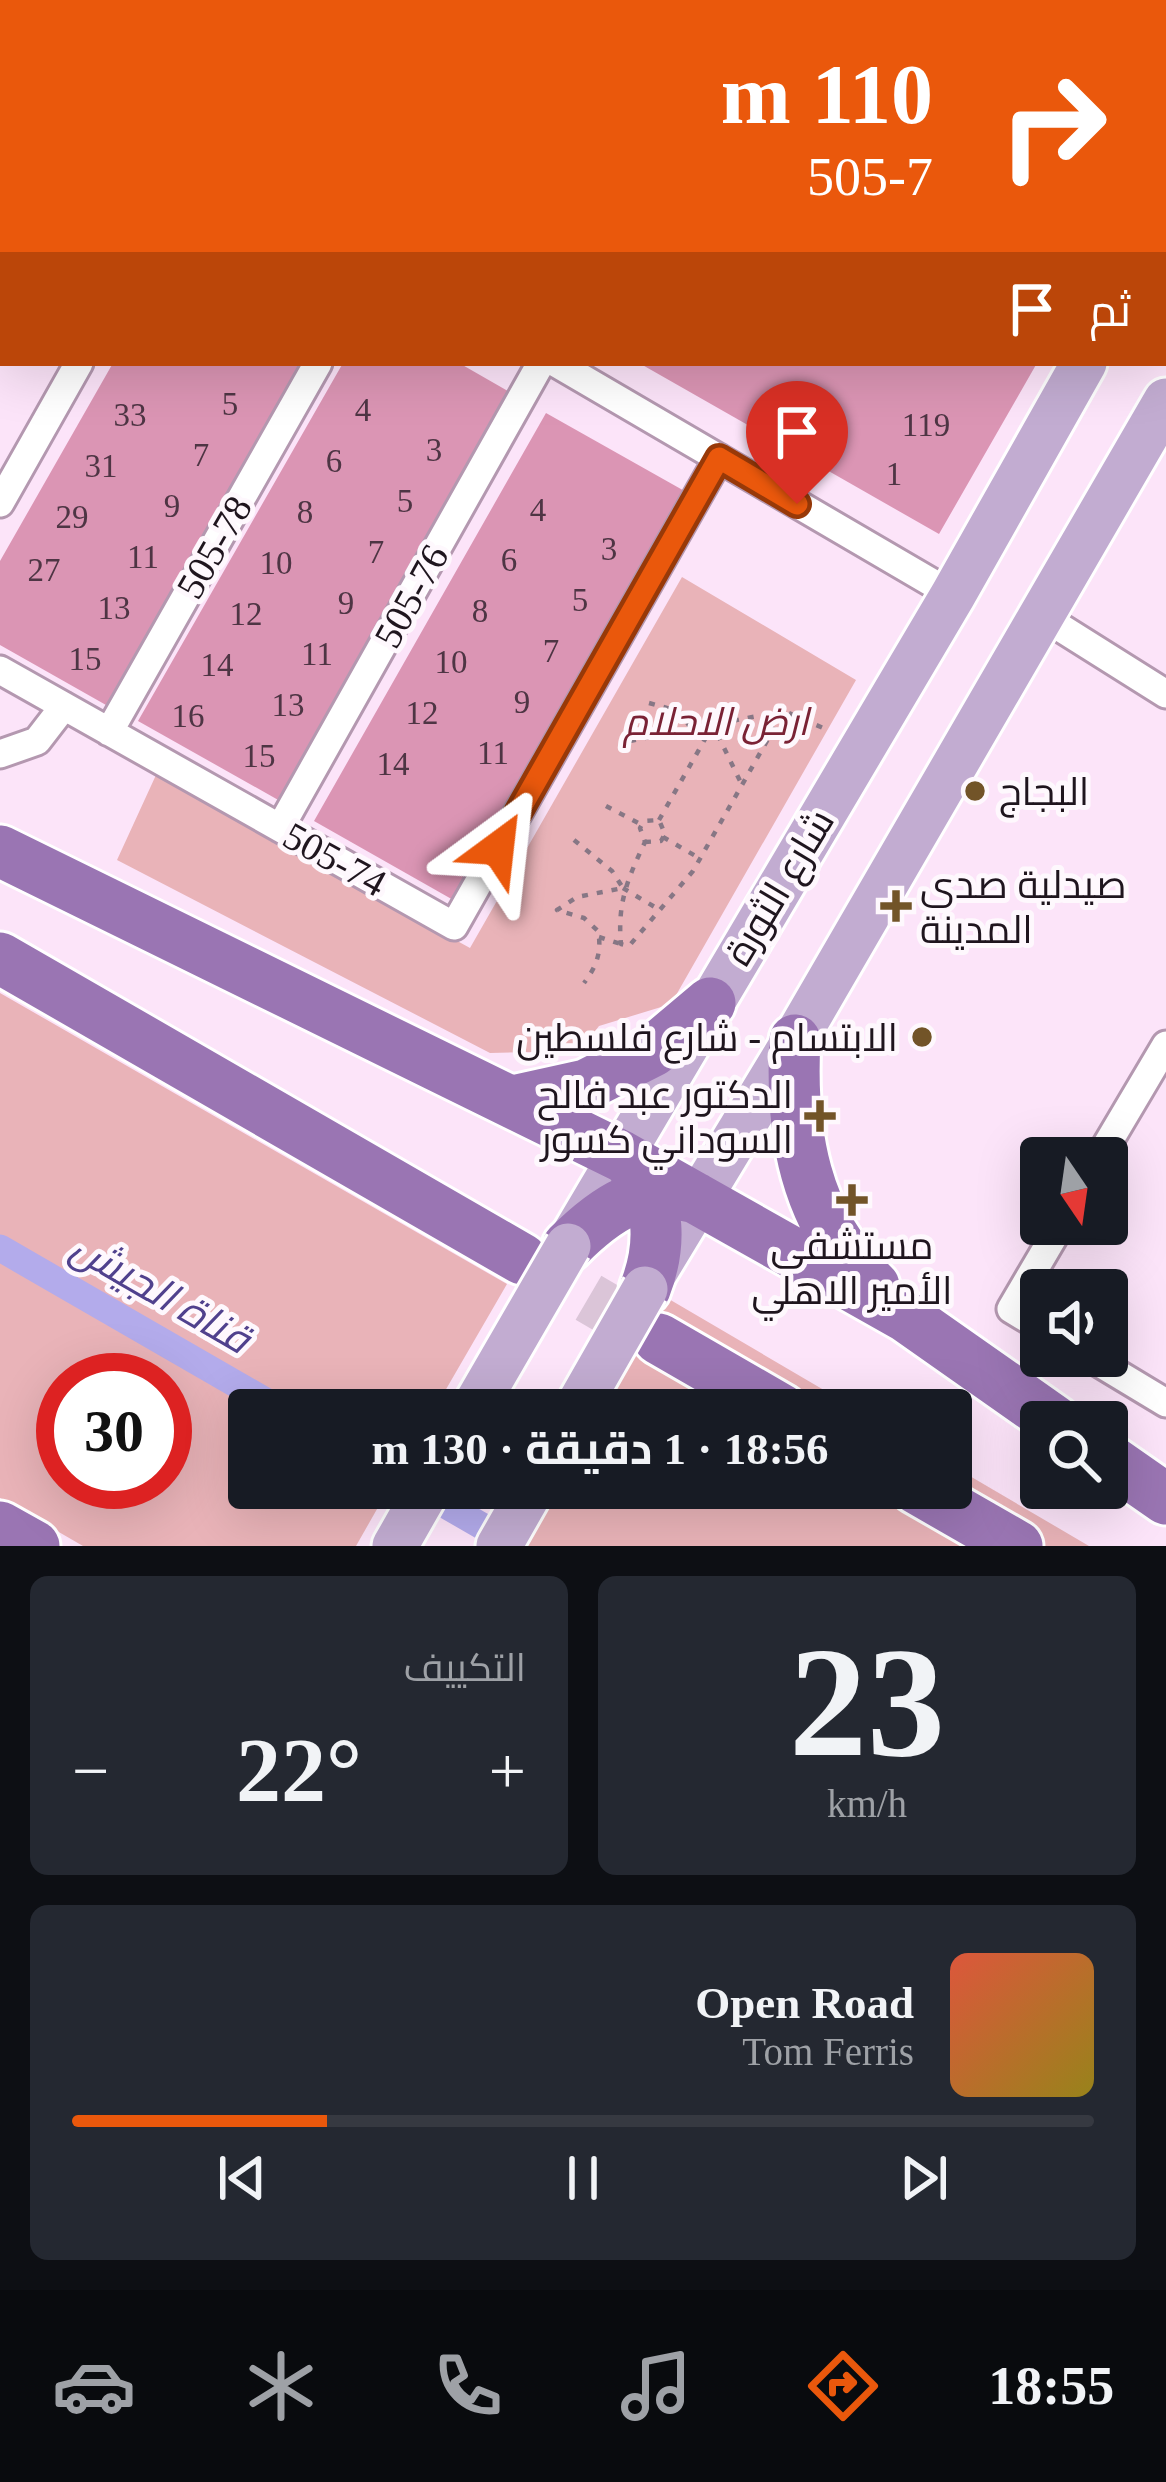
<!DOCTYPE html>
<html lang="ar">
<meta charset="utf-8">
<style>
body{margin:0;font-family:"Times New Roman",Cairo,serif;background:#242831;color:#f1f3f6;direction:rtl;height:100vh;display:flex;flex-direction:column;font-size:45px;white-space:nowrap}
*{box-sizing:border-box;margin:0}
p{font-size:39px;color:#9ea1a6}
.icon{flex:none;width:66px;height:66px;fill:none;stroke:currentColor;stroke-width:2;stroke-linecap:round;stroke-linejoin:round}
.map{position:relative;height:1546px;overflow:hidden;direction:ltr}
.drawer{display:flex;flex-direction:column;gap:30px;padding:30px;background:#0d0f14;flex:1}
.drawer>*{flex:none}
.guide{position:absolute;left:0px;top:0px;width:1167px;height:366px;box-shadow:0 12px 48px #0002;direction:rtl;background:#ea580c;color:#fff;overflow:hidden}
.needle{width:78px;rotate:167deg}
.buttons{position:absolute;left:1020px;top:1137px;display:grid;gap:24px}
.buttons a{display:grid;place-items:center;width:108px;height:108px;border-radius:12px;background:#171b24;box-shadow:0 12px 48px #0002;font-size:60px}
.speed{position:absolute;left:36px;top:1353px;display:flex;gap:24px;font-size:60px;font-weight:700;text-align:center}
.speed>*{display:grid;place-content:center;width:156px;height:156px;border-radius:50%;background:#171b24;box-shadow:0 12px 48px #0002;line-height:1}
.speed .limit{border:18px solid #d22;background:#fff;color:#111}
.pin{position:absolute;display:grid;place-items:center;width:102px;height:102px;color:#fff;margin:-123px -51px;border-radius:50% 50% 50% 0;rotate:-45deg;box-shadow:0 0 12px #0007}
.pin .icon{rotate:45deg}
.me{position:absolute;width:132px;margin:-66px;rotate:30deg;stroke-linejoin:round;filter:drop-shadow(0 0 9px #0008)}
.turn{display:flex;align-items:center;gap:42px;height:252px;padding:0 36px;font-size:54px}
.turn .icon{width:156px;height:156px;stroke-width:2.5}
.turn b{display:block;font-size:84px;line-height:102px}
.then{display:flex;align-items:center;height:114px;padding:0 36px;background:#0003;gap:24px;font-size:45px}
.big{font-size:90px;font-weight:700;line-height:1.1}
.drawer .card{flex:1;display:flex;flex-direction:column;justify-content:center;gap:18px;min-width:0;padding:0 42px;border-radius:18px;background:#242831}
.drawer .dial{align-items:center;gap:0}
.dial b{font-size:156px;line-height:1}
.song{display:flex;align-items:center;gap:36px}
.cover{width:144px;height:144px;border-radius:18px;background:linear-gradient(135deg,hsl(10 70% 55%),hsl(50 70% 35%))}
.played{height:12px;border-radius:6px;background:linear-gradient(90deg,#ea580c 25%,#363941 25%)}
.keys{display:flex;justify-content:space-around;direction:ltr}
.heat{display:flex;justify-content:space-between;align-items:center;font-size:66px;direction:ltr}
.drawer .tiles{flex:1;display:grid;gap:30px;grid-template-columns:1fr 1fr}
.card:last-child{grid-column:span 2}
.trip{position:absolute;left:228px;top:1389px;width:744px;height:120px;border-radius:12px;background:#171b24;box-shadow:0 12px 48px #0002;font-weight:700;line-height:120px;text-align:center;direction:rtl}
.menu{display:flex;height:192px;justify-content:space-around;align-items:center;background:#090b0e;color:#9ea1a6}
.menu .icon{width:84px;height:84px}
.menu .current{color:#ea580c}
.menu b{font-size:54px;color:#f1f3f6}
.map>svg:first-child{display:block}
.green{fill:#e9b3b8;fill-rule:evenodd}
.lines{fill:none;stroke-linecap:round;stroke-linejoin:round}
.canal{stroke:#b3abeb;stroke-width:27}
.building{fill:#db95b4}
.motorway-tunnel{stroke:#dbc5d8;stroke-width:51;stroke-dasharray:51 26;stroke-linecap:butt}
.minor-casing{stroke:#b498b0;stroke-width:33}
.primary-casing{stroke:#fff;stroke-width:51}
.motorway-casing{stroke:#fff;stroke-width:57}
.path{stroke:#877785;stroke-width:4.5;stroke-dasharray:6 9;stroke-linecap:butt}
.minor{stroke:#fff;stroke-width:27}
.primary{stroke:#c2acd1;stroke-width:45}
.motorway{stroke:#9a75b3;stroke-width:51}
.primary-bridge-casing{stroke:#fff;stroke-width:51;stroke-linecap:butt}
.primary-bridge{stroke:#c2acd1;stroke-width:45}
.route-casing{stroke:#983908;stroke-width:30}
.route{stroke:#ea580c;stroke-width:21}
.poi-dot{fill:#725428;stroke:#fef8fd;stroke-width:4.5}
.labels{text-anchor:middle;dominant-baseline:central;stroke-width:10;stroke-linejoin:round;paint-order:stroke}
.number-label{font-size:33px;fill:#4e3544}
.street-label{font-size:39px;fill:#1f151e;stroke:#fef8fd}
.park-label{font-size:39px;font-style:italic;fill:#7a2235;stroke:#fef8fd}
.poi-label{font-size:39px;fill:#1f151e;stroke:#fef8fd;text-anchor:start}
.water-label{font-size:42px;font-style:italic;fill:#50418d;stroke:#fef8fd}
</style>
<div class="map">
<svg width="1166" height="1546" viewBox="0 0 1166 1546">
<rect width="100%" height="100%" fill="#fce4f9"/>
<!-- green -->
<path class="green" d="M682 577 856 680 671 1004 599 1026 580 1051 490 1053 117 860 156 775 470 948Z
M0 993 507 1284 434 1410H249V1488H389L356 1546H83L0 1498ZM63 1380H165V1482H63Z
M662 1295 858 1410H596Z
M951 1465 1089 1546H517L551 1488H951Z"/>
<g class="lines">
<!-- canal -->
<path class="canal" d="M0 1248 281 1410
M416 1488 513 1544"/>
</g>
<!-- building -->
<path class="building" d="M113 363H301L106 705 0 645V561Z
M343 363H459L513 394 280 801 138 721Z
M639 363H1037L939 534Z
M546 413 688 493 455 901 314 821Z"/>
<g class="lines">
<!-- motorway-tunnel -->
<path class="motorway-tunnel" d="M522 1259 659 1339"/>
<defs>
<path id="minor" d="M13 3 15 0
M136 3 139 0
M339 3 341 0
M550 3 552 0
M912 3 914 0
M0 27 3 21
M556 363 953 595
M0 503 79 363
M1042 616 1166 694
M0 670 454 926 719 458
M109 732 318 363
M0 754 37 741 64 706
M280 828 541 363
M1099 1158 1166 1045
M1041 1327 1011 1309 1061 1224
M1088 1356 1166 1403"/>
<path id="primary" d="M1164 222 1166 218
M572 1239 953 595 1084 363
M652 1276 795 1040 1166 401
M395 1546 428 1488
M499 1546 532 1488"/>
<path id="motorway" d="M0 851 621 1156 905 1316 1056 1422
M0 958 522 1259
M795 1040C790 1131 804 1220 874 1286
M513 1101 586 1085 653 1051 710 1003
M632 1166C662 1202 661 1248 645 1289
M568 1246C605 1209 643 1182 696 1198
M659 1339 782 1410
M1107 1458 1166 1499
M916 1488 1017 1546
M0 1527 34 1546"/>
</defs>
<!-- minor casing -->
<use href="#minor" class="minor-casing"/>
<!-- primary casing -->
<use href="#primary" class="primary-casing"/>
<!-- motorway casing -->
<use href="#motorway" class="motorway-casing"/>
<!-- path -->
<path class="path" d="M649 703 678 711 692 729
M630 741 783 711
M606 806 642 825
M659 820 713 725 741 783
M663 837 699 858
M574 840 612 871 623 888 577 897 557 910 584 918 598 931C602 951 597 966 584 983
M645 842 661 841 665 834 659 820 644 821 640 828 645 842C628 878 617 903 621 944L629 946 693 871 784 711 830 731
M623 888 658 909
M599 937 621 944"/>
<!-- minor -->
<use href="#minor" class="minor"/>
<!-- primary -->
<use href="#primary" class="primary"/>
<!-- motorway -->
<use href="#motorway" class="motorway"/>
<defs>
<path id="primary-bridge" d="M473 1410 568 1246
M576 1410 645 1289"/>
</defs>
<!-- primary-bridge casing -->
<use href="#primary-bridge" class="primary-bridge-casing"/>
<!-- primary-bridge -->
<use href="#primary-bridge" class="primary-bridge"/>
</g>
<g class="lines">
<defs>
<path id="route" d="M498 848 719 458 797 504"/>
</defs>
<!-- route casing -->
<use href="#route" class="route-casing"/>
<!-- route -->
<use href="#route" class="route"/>
</g>
<!-- markers -->
<g class="poi-dot">
<circle cx="975" cy="791" r="12"/>
<path d="M890 888h12v12h12v12h-12v12h-12v-12h-12v-12h12z"/>
<circle cx="922" cy="1037" r="12"/>
<path d="M814 1098h12v12h12v12h-12v12h-12v-12h-12v-12h12z"/>
<path d="M846 1182h12v12h12v12h-12v12h-12v-12h-12v-12h12z"/>
</g>
<g class="labels">
<!-- number labels -->
<g class="number-label">
<text x="230" y="404">5</text>
<text x="363" y="410">4</text>
<text x="130" y="415">33</text>
<text x="926" y="425">119</text>
<text x="434" y="450">3</text>
<text x="201" y="455">7</text>
<text x="334" y="461">6</text>
<text x="101" y="466">31</text>
<text x="894" y="474">1</text>
<text x="405" y="501">5</text>
<text x="172" y="506">9</text>
<text x="538" y="510">4</text>
<text x="305" y="512">8</text>
<text x="72" y="517">29</text>
<text x="609" y="549">3</text>
<text x="376" y="552">7</text>
<text x="143" y="557">11</text>
<text x="509" y="560">6</text>
<text x="276" y="563">10</text>
<text x="44" y="570">27</text>
<text x="580" y="600">5</text>
<text x="346" y="603">9</text>
<text x="114" y="608">13</text>
<text x="480" y="611">8</text>
<text x="246" y="614">12</text>
<text x="551" y="651">7</text>
<text x="317" y="654">11</text>
<text x="85" y="659">15</text>
<text x="451" y="662">10</text>
<text x="217" y="665">14</text>
<text x="522" y="702">9</text>
<text x="288" y="705">13</text>
<text x="422" y="713">12</text>
<text x="188" y="716">16</text>
<text x="493" y="753">11</text>
<text x="259" y="756">15</text>
<text x="393" y="764">14</text>
</g>
<!-- street labels -->
<g class="street-label">
<text transform="translate(214 547) rotate(-60)">505-78</text>
<text transform="translate(411 596) rotate(-61)">505-76</text>
<text transform="translate(335 859) rotate(29)">505-74</text>
<text transform="translate(779 887) rotate(-59)">شارع الثورة</text>
</g>
<!-- park labels -->
<g class="park-label">
<text x="716" y="721">ارض الاحلام</text>
</g>
<!-- poi labels -->
<g class="poi-label">
<text x="999" y="791">البجاج</text>
<text x="920" y="884">صيدلية صدى<tspan x="920" dy="45">المدينة</tspan></text>
<text x="898" y="1037" text-anchor="end">الابتسام - شارع فلسطين</text>
<text x="793" y="1094" text-anchor="end">الدكتور عبد فالح<tspan x="793" dy="45">السوداني كسور</tspan></text>
<text x="852" y="1245" text-anchor="middle">مستشفى<tspan x="852" dy="45">الأمير الاهلي</tspan></text>
</g>
<!-- water labels -->
<g class="water-label">
<text transform="translate(161 1293) rotate(30)">قناة الجيش</text>
</g>
</g>
</svg>
<div class="buttons">
<a><svg class="needle" viewBox="-14 -14 28 28"><path d="M0-13l5 13h-10z" fill="#e53935"/><path d="M0 13l5-13h-10z" fill="#9ea1a6"/></svg></a>
<a><svg class="icon" aria-label="sound" viewBox="0 0 24 24"><path d="M4 9h4l5-4v14l-5-4H4zM17 9q2 3 0 6"/></svg></a>
<a><svg class="icon" aria-label="search" viewBox="0 0 24 24"><circle cx="10" cy="10" r="6"/><path d="M15 15l6 6"/></svg></a>
</div>
<div class="speed"><div class="limit">30</div></div>
<div class="pin" style="left:797px;top:504px;background:#d93025"><svg class="icon" aria-label="arrive" viewBox="0 0 24 24"><path d="M6 21V4h12l-3 4 3 4H6"/></svg></div>
<svg class="me" style="left:498px;top:848px" viewBox="-20 -20 40 40"><path d="M0-17L14 15 0 8-14 15z" fill="#ea580c" stroke="#fff" stroke-width="4"/></svg>
<div class="trip">18:56 · 1 دقيقة · 130 m</div>
<div class="guide">
<div class="turn"><svg class="icon" aria-label="right" viewBox="0 0 24 24"><path d="M7 20v-9h11M14 6l5 5-5 5"/></svg><div><b>110 m</b>505-7</div></div>
<div class="then">ثم<svg class="icon" aria-label="arrive" viewBox="0 0 24 24"><path d="M6 21V4h12l-3 4 3 4H6"/></svg></div>
</div>
</div>
<section class="drawer">
<div class="tiles">
<div class="card dial"><b>23</b><p>km/h</p></div>
<div class="card"><p>التكييف</p>
<div class="heat"><a>−</a><b class="big">22°</b><a>+</a></div>
</div>
<div class="card">
<div class="song"><i class="cover"></i><div><b>Open Road</b><p>Tom Ferris</p></div></div>
<div class="played"></div>
<div class="keys"><svg class="icon" aria-label="previous" viewBox="0 0 24 24"><path d="M18 5L8 12l10 7zM5 5v14"/></svg><svg class="icon" aria-label="pause" viewBox="0 0 24 24"><path d="M8 5v14M16 5v14"/></svg><svg class="icon" aria-label="next" viewBox="0 0 24 24"><path d="M6 5l10 7-10 7zM19 5v14"/></svg></div>
</div>
</div>
</section>
<nav class="menu">
<b>18:55</b>
<svg class="icon current" aria-label="directions" viewBox="0 0 24 24"><path d="M12 3l9 9-9 9-9-9zM9 14v-3h6M13 9l2 2-2 2"/></svg>
<svg class="icon" aria-label="music" viewBox="0 0 24 24"><path d="M9 18V5l10-2v13"/><circle cx="6" cy="18" r="3"/><circle cx="16" cy="16" r="3"/></svg>
<svg class="icon" aria-label="phone" viewBox="0 0 24 24"><path d="M5 4h4l2 5-3 2q2 4 5 5l2-3 5 2v4C11 20 4 13 5 4z"/></svg>
<svg class="icon" aria-label="climate" viewBox="0 0 24 24"><path d="M12 3v18M4 7l16 10M4 17L20 7"/></svg>
<svg class="icon" aria-label="car" viewBox="0 0 24 24"><path d="M5 17H2v-5l4-1 3-4h7l3 4 3 1v5h-3M9 17h6M6 11h13"/><circle cx="7" cy="17" r="2"/><circle cx="17" cy="17" r="2"/></svg>
</nav>
